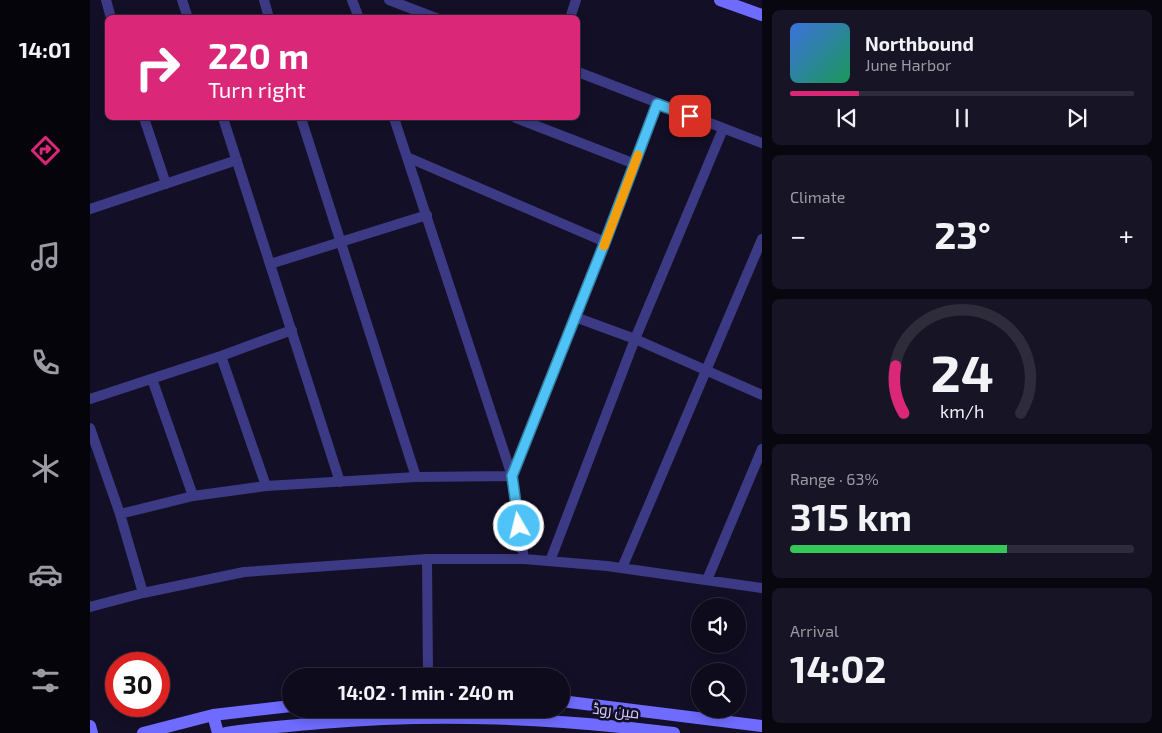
<!DOCTYPE html>
<meta charset="utf-8">
<style>
body{margin:0;font-family:"Exo 2",Cairo,sans-serif;background:#171425;color:#f1f3f6;height:100vh;display:flex;flex-direction:column;font-size:19px;white-space:nowrap}
*{box-sizing:border-box;margin:0}
p{font-size:16px;color:#9b9ba3}
.icon{flex:none;width:28px;height:28px;fill:none;stroke:currentColor;stroke-width:2;stroke-linecap:round;stroke-linejoin:round}
.map{position:relative;flex:1;overflow:hidden}
.details{display:flex;flex-direction:column;gap:10px;padding:10px;background:#08060f;width:400px}
.details>*{flex:none}
.top-card{position:absolute;left:15px;top:15px;width:475px;height:105px;border-radius:8px;box-shadow:0 2px 12px #0003,0 0 0 1px #2e2b3b;background:#db2777;color:#fff;overflow:hidden}
.tools{position:absolute;left:601px;top:598px;display:grid;gap:10px}
.tools a{display:grid;place-items:center;width:55px;height:55px;border-radius:50%;background:#0e0b1c;box-shadow:0 2px 12px #0003,0 0 0 1px #2e2b3b;font-size:25px}
.speed{position:absolute;left:15px;top:652px;display:flex;gap:10px;font-size:25px;font-weight:700;text-align:center}
.speed>*{display:grid;place-content:center;width:65px;height:65px;border-radius:50%;background:#0e0b1c;box-shadow:0 2px 12px #0003,0 0 0 1px #2e2b3b;line-height:1}
.speed .limit{border:8px solid #d22;background:#fff;color:#111}
.pin{position:absolute;display:grid;place-items:center;width:42px;height:42px;color:#fff;margin:-21px;border-radius:10px;box-shadow:0 2px 8px #0006}
.me{position:absolute;width:55px;margin:-28px;rotate:352deg;stroke-linejoin:round;filter:drop-shadow(0 0 4px #0008)}
.turn{display:flex;align-items:center;gap:18px;height:105px;padding:0 20px;font-size:22px}
.turn .icon{width:65px;height:65px;stroke-width:2.5}
.turn b{display:block;font-size:35px;line-height:42px}
.big{font-size:38px;font-weight:700;line-height:1.1}
.details .card{flex:1;display:flex;flex-direction:column;justify-content:center;gap:8px;min-width:0;padding:0 18px;border-radius:8px;background:#171425}
.details .dial{align-items:center;gap:0}
.dial svg{height:130px;overflow:visible;fill:none;stroke:#2e2b3b;stroke-width:7;stroke-linecap:round;text-anchor:middle}
.dial text{fill:#f1f3f6;stroke:none}
.song{display:flex;align-items:center;gap:15px}
.cover{width:60px;height:60px;border-radius:8px;background:linear-gradient(135deg,hsl(220 70% 55%),hsl(150 70% 35%))}
.played{height:5px;border-radius:2px;background:linear-gradient(90deg,#db2777 20%,#2e2b3b 20%)}
.keys{display:flex;justify-content:space-around;direction:ltr}
.heat{display:flex;justify-content:space-between;align-items:center;font-size:28px;direction:ltr}
.charge{height:8px;border-radius:4px;background:linear-gradient(90deg,#34c759 63%,#2e2b3b 0)}
.trip{position:absolute;left:192px;top:668px;width:288px;height:50px;border-radius:25px;background:#0e0b1c;box-shadow:0 2px 12px #0003,0 0 0 1px #2e2b3b;font-weight:700;line-height:50px;text-align:center}
main{display:flex;flex:1;min-height:0}
.menu{display:flex;flex-direction:column;width:90px;justify-content:space-around;align-items:center;background:#06040b;color:#9b9ba3}
.menu .icon{width:35px;height:35px}
.menu .selected{color:#db2777}
.menu b{font-size:22px;color:#f1f3f6}
.map>svg:first-child{display:block}
.lines{fill:none;stroke-linecap:round;stroke-linejoin:round}
.street{stroke:#3d3a85;stroke-width:10}
.secondary{stroke:#6f6bff;stroke-width:12}
.route-casing{stroke:#337fa1;stroke-width:12}
.route{stroke:#4fc3f7;stroke-width:9}
.slow{stroke:#f59e0b;stroke-width:9}
.labels{text-anchor:middle;dominant-baseline:central;stroke-width:5;stroke-linejoin:round;paint-order:stroke}
.street-label{font-size:15px;fill:#d9d4ff;stroke:#130f26}
</style>
<main>
<nav class="menu">
<b>14:01</b>
<svg class="icon selected" aria-label="directions" viewBox="0 0 24 24"><path d="M12 3l9 9-9 9-9-9zM9 14v-3h6M13 9l2 2-2 2"/></svg>
<svg class="icon" aria-label="music" viewBox="0 0 24 24"><path d="M9 18V5l10-2v13"/><circle cx="6" cy="18" r="3"/><circle cx="16" cy="16" r="3"/></svg>
<svg class="icon" aria-label="phone" viewBox="0 0 24 24"><path d="M5 4h4l2 5-3 2q2 4 5 5l2-3 5 2v4C11 20 4 13 5 4z"/></svg>
<svg class="icon" aria-label="climate" viewBox="0 0 24 24"><path d="M12 3v18M4 7l16 10M4 17L20 7"/></svg>
<svg class="icon" aria-label="car" viewBox="0 0 24 24"><path d="M5 17H2v-5l4-1 3-4h7l3 4 3 1v5h-3M9 17h6M6 11h13"/><circle cx="7" cy="17" r="2"/><circle cx="17" cy="17" r="2"/></svg>
<svg class="icon" aria-label="filters" viewBox="0 0 24 24"><path d="M4 7h16M4 17h16"/><circle cx="9" cy="7" r="2"/><circle cx="15" cy="17" r="2"/></svg>
</nav>
<div class="map">
<svg width="672" height="733" viewBox="0 0 672 733">
<rect width="100%" height="100%" fill="#130f26"/>
<g class="lines">
<!-- street -->
<path class="street" d="M16 0 21 18
M92 0 98 18
M174 0 179 18
M262 0 269 18
M299 0 346 18
M481 15 486 0
M488 72 672 143
M54 118 76 184
M133 118 250 482
M211 118 326 477
M304 118 422 476 434 559
M426 118 545 164
M317 157 515 242
M0 209 147 160
M180 264 337 215
M485 317 545 339 672 395
M131 356 176 486
M62 379 103 496
M0 399 131 356 202 330
M0 428 30 514 53 593
M30 514 103 496 176 486 326 477 422 476 515 242 567 104
M337 559 338 676
M460 561 545 339 633 129
M532 568 672 239
M617 580 672 449
M0 607 53 593 154 572 337 559H434L517 566 672 588"/>
<!-- secondary -->
<path class="secondary" d="M630 0 672 15
M471 701 672 726
M123 715 128 733
M0 726 2 733
M53 733 123 715 201 706
M136 733C167 728 199 726 230 723 351 713 463 718 584 733"/>
</g>
<g class="lines">
<defs>
<path id="route" d="M429 526 422 476 515 242 567 104 600 116"/>
</defs>
<!-- route casing -->
<use href="#route" class="route-casing"/>
<!-- route -->
<use href="#route" class="route"/>
<!-- slow -->
<path class="slow" d="M514 246 548 155"/>
</g>
<g class="labels">
<!-- street labels -->
<g class="street-label">
<text transform="translate(526 710) rotate(6)">مین روڈ</text>
</g>
</g>
</svg>
<div class="tools">
<a><svg class="icon" aria-label="sound" viewBox="0 0 24 24"><path d="M4 9h4l5-4v14l-5-4H4zM17 9q2 3 0 6"/></svg></a>
<a><svg class="icon" aria-label="search" viewBox="0 0 24 24"><circle cx="10" cy="10" r="6"/><path d="M15 15l6 6"/></svg></a>
</div>
<div class="speed"><div class="limit">30</div></div>
<div class="pin" style="left:600px;top:116px;background:#d93025"><svg class="icon" aria-label="arrive" viewBox="0 0 24 24"><path d="M6 21V4h12l-3 4 3 4H6"/></svg></div>
<svg class="me" style="left:429px;top:526px" viewBox="-20 -20 40 40"><circle r="17" fill="#4fc3f7" stroke="#fff" stroke-width="3"/><path d="M0-11L8 9 0 5-8 9z" fill="#fff"/></svg>
<div class="trip">14:02 · 1 min · 240 m</div>
<div class="top-card">
<div class="turn"><svg class="icon" aria-label="right" viewBox="0 0 24 24"><path d="M7 20v-9h11M14 6l5 5-5 5"/></svg><div><b>220 m</b>Turn right</div></div>
</div>
</div>
<section class="details">
<div class="card">
<div class="song"><i class="cover"></i><div><b>Northbound</b><p>June Harbor</p></div></div>
<div class="played"></div>
<div class="keys"><svg class="icon" aria-label="previous" viewBox="0 0 24 24"><path d="M18 5L8 12l10 7zM5 5v14"/></svg><svg class="icon" aria-label="pause" viewBox="0 0 24 24"><path d="M8 5v14M16 5v14"/></svg><svg class="icon" aria-label="next" viewBox="0 0 24 24"><path d="M6 5l10 7-10 7zM19 5v14"/></svg></div>
</div>
<div class="card"><p>Climate</p>
<div class="heat"><a>−</a><b class="big">23°</b><a>+</a></div>
</div>
<div class="card dial"><svg viewBox="0 0 100 80">
<path d="M14 69A42 42 0 1 1 86 69"/>
<path d="M14 69A42 42 0 0 1 9 40" stroke="#db2777"/>
<text x="50" y="56" font-size="32" font-weight="700">24</text>
<text x="50" y="72" font-size="11">km/h</text>
</svg></div>
<div class="card"><p>Range · 63%</p><b class="big">315 km</b><div class="charge"></div></div>
<div class="card"><p>Arrival</p><b class="big">14:02</b></div>
</section>
</main>
